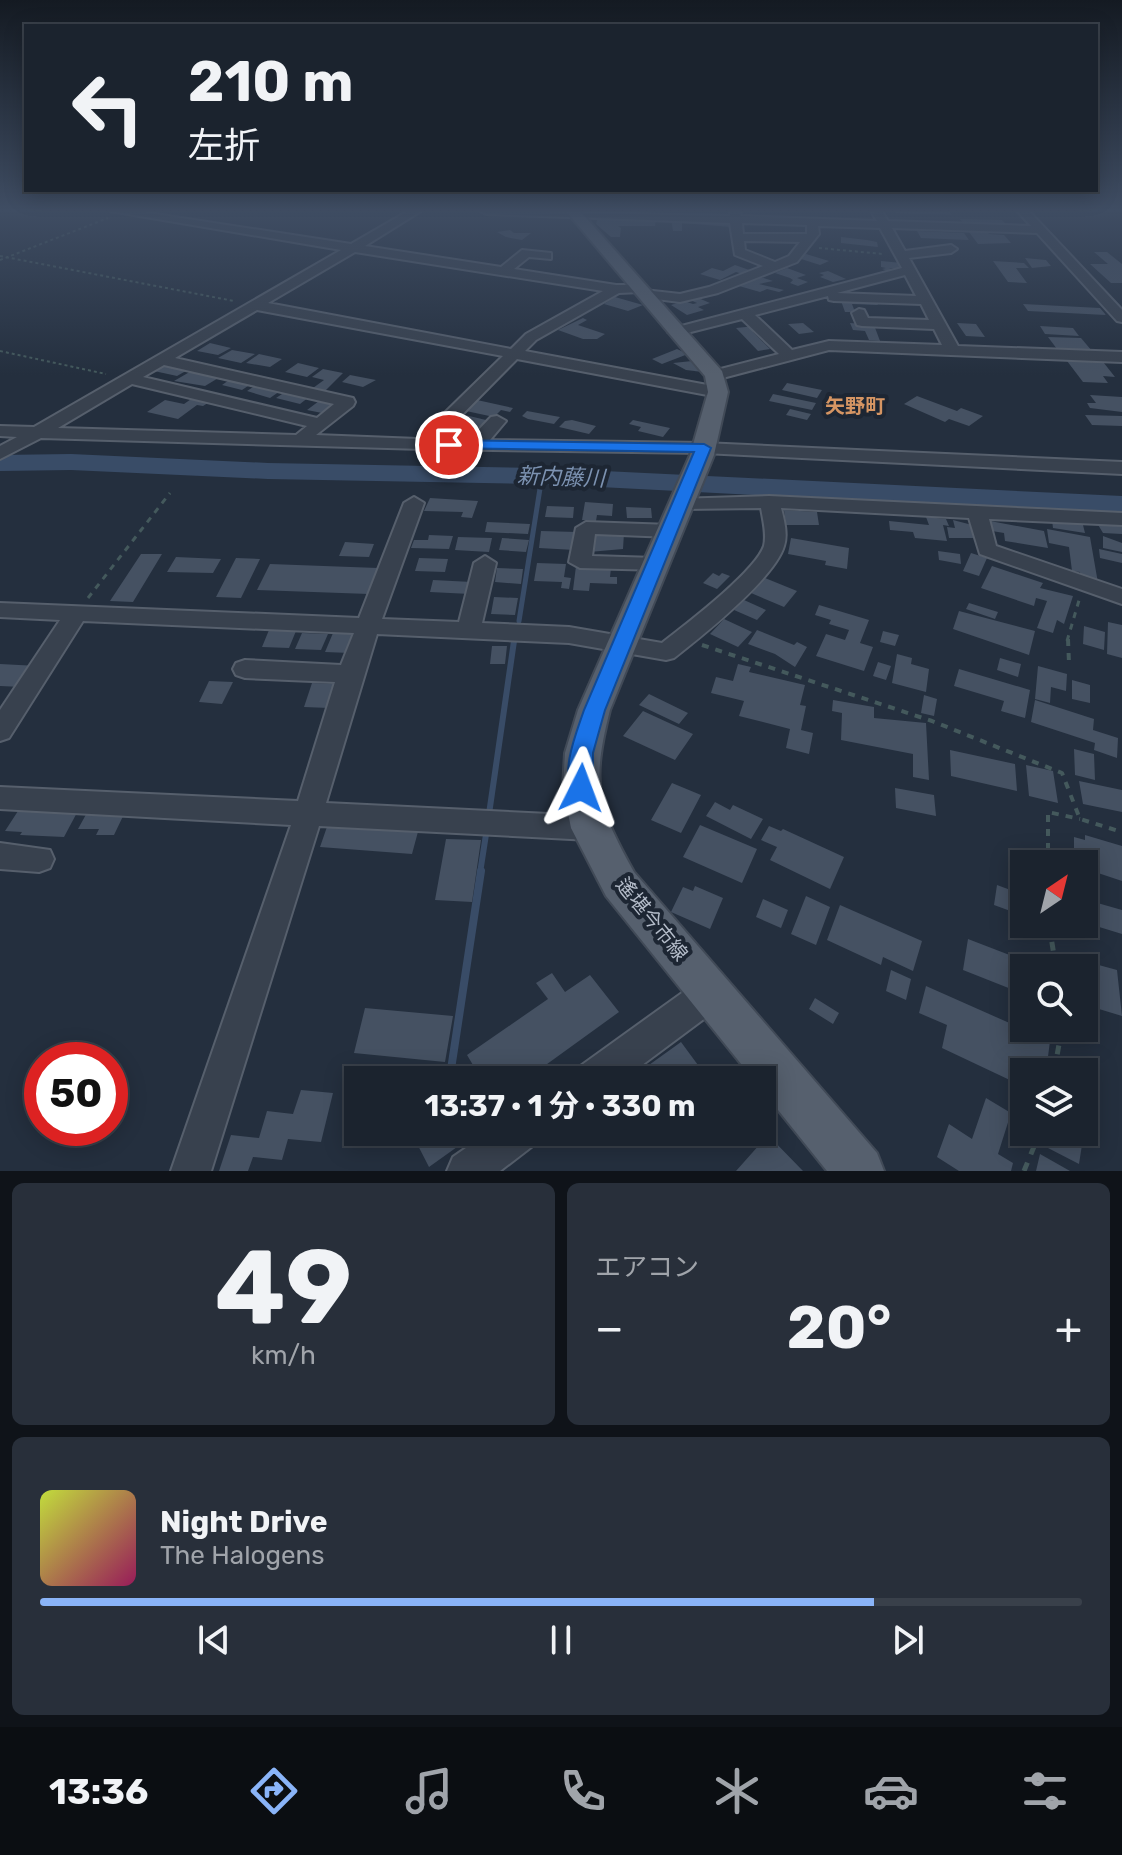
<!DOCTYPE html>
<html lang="ja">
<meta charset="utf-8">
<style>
body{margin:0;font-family:Rubik,"Noto Sans JP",sans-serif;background:#282f3a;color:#f1f3f6;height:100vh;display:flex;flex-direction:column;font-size:30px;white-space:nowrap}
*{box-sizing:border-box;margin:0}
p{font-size:26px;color:#a0a4aa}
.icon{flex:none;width:44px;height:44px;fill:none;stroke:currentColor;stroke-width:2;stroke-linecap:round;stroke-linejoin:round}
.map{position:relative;height:1171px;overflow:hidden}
.details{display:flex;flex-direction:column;gap:12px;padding:12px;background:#0f1319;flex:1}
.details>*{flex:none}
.guide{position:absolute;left:24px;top:24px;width:1074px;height:168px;border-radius:0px;box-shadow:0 4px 20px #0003,0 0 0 2px #39404a;background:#1b232e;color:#f1f3f6;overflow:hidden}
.needle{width:52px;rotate:35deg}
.buttons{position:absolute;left:1010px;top:850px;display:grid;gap:16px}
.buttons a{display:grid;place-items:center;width:88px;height:88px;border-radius:0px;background:#1b232e;box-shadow:0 4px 20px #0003,0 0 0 2px #39404a;font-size:40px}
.speed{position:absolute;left:24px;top:1042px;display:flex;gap:16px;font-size:40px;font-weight:700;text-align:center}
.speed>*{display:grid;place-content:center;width:104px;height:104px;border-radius:50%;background:#1b232e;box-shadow:0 4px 20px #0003,0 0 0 2px #39404a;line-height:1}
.speed .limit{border:12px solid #d22;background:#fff;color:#111}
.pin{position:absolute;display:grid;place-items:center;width:68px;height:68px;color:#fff;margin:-34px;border:4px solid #fff;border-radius:50%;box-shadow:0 2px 8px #0007}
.me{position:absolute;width:88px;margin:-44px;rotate:3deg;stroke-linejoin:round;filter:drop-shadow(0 0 6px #0008)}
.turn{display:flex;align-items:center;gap:28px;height:168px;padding:0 32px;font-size:36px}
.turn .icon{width:104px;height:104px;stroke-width:2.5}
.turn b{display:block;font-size:56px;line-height:68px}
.big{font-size:60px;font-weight:700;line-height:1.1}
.details .tile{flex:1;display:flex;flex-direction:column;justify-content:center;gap:12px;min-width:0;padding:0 28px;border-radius:12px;background:#282f3a}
.details .dial{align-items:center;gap:0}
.dial b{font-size:104px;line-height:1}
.song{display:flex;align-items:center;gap:24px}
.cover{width:96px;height:96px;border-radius:12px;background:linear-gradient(135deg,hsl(70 70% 55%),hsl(330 70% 35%))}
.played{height:8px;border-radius:4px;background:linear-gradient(90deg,#8ab4f8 80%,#39404a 80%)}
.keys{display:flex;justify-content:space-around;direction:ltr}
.heat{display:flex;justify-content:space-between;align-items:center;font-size:44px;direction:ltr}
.details .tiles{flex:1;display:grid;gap:12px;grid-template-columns:1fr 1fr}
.tile:last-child{grid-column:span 2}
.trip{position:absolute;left:344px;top:1066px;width:432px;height:80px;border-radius:0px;background:#1b232e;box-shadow:0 4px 20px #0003,0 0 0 2px #39404a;font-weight:700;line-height:80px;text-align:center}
.menu{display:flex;height:128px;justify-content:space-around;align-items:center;background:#0b0e12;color:#a0a4aa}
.menu .icon{width:56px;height:56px}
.menu .on{color:#8ab4f8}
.menu b{font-size:36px;color:#f1f3f6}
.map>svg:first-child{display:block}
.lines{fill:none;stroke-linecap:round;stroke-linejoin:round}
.stream-far2{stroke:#394c67;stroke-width:5}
.stream-far1{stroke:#394c67;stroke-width:6}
.stream{stroke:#394c67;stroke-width:8}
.river{fill:#394c67;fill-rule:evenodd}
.building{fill:#455162}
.minor-casing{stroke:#565f6c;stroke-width:4}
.major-casing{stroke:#414a57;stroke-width:4}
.path-far3{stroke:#44595c;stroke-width:2;stroke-dasharray:3 3;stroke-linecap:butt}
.path-far2{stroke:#44595c;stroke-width:3;stroke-dasharray:6 6;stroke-linecap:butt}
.path-far1{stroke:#44595c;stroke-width:4;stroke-dasharray:7 7;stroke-linecap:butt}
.path{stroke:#44595c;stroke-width:5;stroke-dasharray:9 9;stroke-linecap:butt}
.minor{fill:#38414e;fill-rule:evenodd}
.major{fill:#56606e;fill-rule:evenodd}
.route{fill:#1a73e8;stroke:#114b97;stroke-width:2}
.labels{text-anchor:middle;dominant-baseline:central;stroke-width:8;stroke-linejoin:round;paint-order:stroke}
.far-quarter-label{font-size:20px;font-weight:bold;fill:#d59563;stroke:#1d2633}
.street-label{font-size:20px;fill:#b4bcc9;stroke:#1d2633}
.water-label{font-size:22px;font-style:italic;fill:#7c92b1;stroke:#1d2633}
</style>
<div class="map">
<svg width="1122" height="1171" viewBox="0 0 1122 1171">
<rect width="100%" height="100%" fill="#242f3e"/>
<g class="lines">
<!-- stream-far2 -->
<path class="stream-far2" d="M519 621 542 476"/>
<!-- stream-far1 -->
<path class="stream-far1" d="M489 814 514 641
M480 873 487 828"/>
<!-- stream -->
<path class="stream" d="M452 1080 450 1076 481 871"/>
<!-- river -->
<path class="river" d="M71 454 268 463 542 468 1122 496V514L542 484 268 479 71 470 0 471V455Z"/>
</g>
<!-- building -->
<path class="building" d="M896 211H949L952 215 896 213Z
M598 217 656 218 655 226H618L621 228 620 237H611L596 224Z
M671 219 730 220 731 227 682 223V231H673Z
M960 219 1002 220 1007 225 964 224Z
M966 228H985L989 234 1004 235 1011 243 978 244Z
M510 230 514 233H531L522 240 506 237 497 232Z
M917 231 964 233 969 240 921 238Z
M841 237 867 240 877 242 878 247 841 243Z
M1094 252H1107L1122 264V283H1111L1090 264H1108Z
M806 254 829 261 820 265 798 258Z
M1025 258 1046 260 1051 266 1032 268Z
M881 261 902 263 901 269 889 268 897 271 891 272 882 269 886 268 881 267Z
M993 261 1024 263 1029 268H1016L1027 283 1008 282Z
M735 265 755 272 746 275 736 272 720 280 700 274 712 268 723 271Z
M787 268 806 275 797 278 808 282 798 286 790 283 793 280 790 278 775 273Z
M828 271 846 279 833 282 820 277 824 275 819 273Z
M754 275 773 281 759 284 784 290 779 292 767 289 760 292 739 286 750 281 744 280Z
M615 297 643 305 628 311 604 304Z
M696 297 710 303 698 307 704 310 687 315 671 305 684 301 693 304 697 303 688 299Z
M840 298 875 299 878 305 852 304 855 312H845Z
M1023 304 1100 308 1106 315 1028 311Z
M583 318 587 320 578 325 605 334 597 339H583L558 330Z
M803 323 814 332 799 334 788 324Z
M850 323 874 325 880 341 869 340 865 331 853 330Z
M957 323 976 324 985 337 966 336Z
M755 326 760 331 753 332 770 349 758 351 736 328Z
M1040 326 1073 328 1079 336 1045 334Z
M1048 337 1081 338 1092 351 1057 349Z
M210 343 231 348 218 355 197 351Z
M677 349 688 354 662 364 652 359Z
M232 350 255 354 241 363 218 358Z
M259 354 282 359 270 367 246 363Z
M1064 357 1100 358 1115 377 1103 376 1108 383 1083 382Z
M692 361 703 372 686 370 673 363Z
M168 363 191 368 177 376 154 371Z
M298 363 319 368 307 377 285 372Z
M323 369 343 373 325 391 313 388 324 380 312 377Z
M193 370 220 377 205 386 174 381Z
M350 375 376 380 363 387 342 382Z
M232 378 254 382 242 390 222 385Z
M259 383 283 389 270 398 247 391Z
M787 383 822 390 817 398 782 390Z
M285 392 309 397 300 404 276 398Z
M773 394 816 403 812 410 769 401Z
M1090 395 1122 397V412L1090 408 1087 403H1096Z
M917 396 957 411 961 408 983 416 969 426 949 419 945 422 904 404Z
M194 397 211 401 203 406 197 405 178 419 147 412 165 400 184 404Z
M477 400 513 408 510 412 501 410 494 417 466 411Z
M319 401 334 405 322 413 307 410Z
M790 409 811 414 807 420 786 415Z
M527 411 560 417 554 424 528 419 522 416Z
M461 414 490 421 475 429 455 426 457 424 452 423Z
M1085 415 1122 416V426L1092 425Z
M572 420 596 426 589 434 559 427 565 421Z
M633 420 670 428 663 437 638 431 641 427 629 424Z
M430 498 478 501 472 518 461 517 463 512 424 511Z
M585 502 613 504 612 516 597 515 596 521 582 520Z
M547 506 574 507 573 518 545 517Z
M626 507 651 508 652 518H627Z
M784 510 817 512 819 525H786Z
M926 517 946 519 949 526 943 525 947 541 915 538 913 532 890 530 889 521 929 525Z
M953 520 976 526 979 538H949L947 527 955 528Z
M1052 520 1083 525 1085 533 1053 528Z
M990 521 1044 531 1048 548 1005 541 1004 533 992 531Z
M487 522 530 524 528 534 485 532Z
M1097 523 1122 524V534L1103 533Z
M1047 529 1090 537 1098 583 1081 580 1080 572 1072 571 1069 547 1049 543Z
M541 531 577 532 575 550 539 548Z
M592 531 624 533 623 549 589 552Z
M429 535 453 536 449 549 411 548 414 540H428Z
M1103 536 1122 543V552L1103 548Z
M458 537 492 538 489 552 455 550Z
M502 538 529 540 526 552 499 550Z
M791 538 849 548 847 569 825 565 826 561 788 554Z
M345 542 374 544 369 557 339 556Z
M1099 549 1122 554V563L1100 558Z
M938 551 960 554 961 564 939 560Z
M971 553 987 558 979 576 963 571Z
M141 554H162L133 602 110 601Z
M176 557 221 559 213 573 167 572Z
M236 558 260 559 241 598 216 597Z
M419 558 448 559 445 572 415 571Z
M537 563 566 564 564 577 571 578 569 589 561 588 562 582 534 581Z
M270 564 378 568 369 594 257 590Z
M576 566 611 568 610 577H617V584L590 583 589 591 573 590Z
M992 566 1043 583 1040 588 1073 596 1064 624 1057 620 1053 633 1037 628 1047 601 1036 598 1034 606 981 588Z
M497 568 523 569 521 584 495 582Z
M713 573 719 576 722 573 730 576 717 589 703 583Z
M765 578 797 591 784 607 751 593Z
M433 580 472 582 470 594 430 592Z
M494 597 518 598 515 615 491 614Z
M744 600 766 610 757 620 734 610Z
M969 603 998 612 995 619 966 609Z
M819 605 869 620 860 643 873 647 864 671 816 656 826 634 845 640 849 630 829 624 831 620 815 615Z
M959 611 1035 631 1029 655 953 629Z
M724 619 752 632 738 647 710 634Z
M1108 622 1122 625V658L1107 654Z
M1084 626 1105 632 1104 650 1083 644Z
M269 630 296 631 289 648 262 647Z
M757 630 794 645 797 642 807 647 795 667 775 654 748 644Z
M883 631 899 635 895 646 880 642Z
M302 633 328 634 321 650 295 649Z
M333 633 357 634 350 653 325 652Z
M492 646H507L505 664H490Z
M897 654 912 658 911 664 929 669 926 692 892 683Z
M1000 658 1021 664 1018 677 997 670Z
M878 662 891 666 886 680 873 676Z
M0 664 38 666 22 687 0 686Z
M738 664 751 667 749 672 805 685 800 705 806 706 801 730 813 733 809 754 786 748 790 729 739 716 744 701 711 693 716 677 733 681Z
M1038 666 1067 674 1066 691 1051 687 1050 703 1035 699Z
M959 669 1030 690 1025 718 1001 711 1004 701 954 686Z
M1072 680 1090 685V703L1072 699Z
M209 681 233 682 222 704 199 702Z
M312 683 337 684 329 708 304 707Z
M649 694 688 713 679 724 639 705Z
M924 695 937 699 934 716 921 713Z
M833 700 874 707V718L926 723 929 780 913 777V754L841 740 842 713 832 711Z
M1035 700 1094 719 1093 730 1118 738 1117 758 1094 750 1095 743 1031 722Z
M643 711 693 734 675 760 623 736Z
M1074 749 1094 754 1095 780 1075 775Z
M950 750 1015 764 1017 791 951 776Z
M1026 765 1053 771 1058 803 1029 796Z
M1079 781 1122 790V812L1083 804Z
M672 783 701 795 681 833 651 820Z
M895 788 934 795 936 816 896 808Z
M715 802 730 810 733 805 763 819 751 839 706 816Z
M38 806 80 807 64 837 20 835 22 832 5 831 18 811 35 812Z
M89 809 126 810 114 835H96L99 829H78Z
M329 821 419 828 412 854 320 847Z
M700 825 757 849 742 883 683 857Z
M769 826 781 831 783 829 844 857 830 889 770 860 777 847 761 840Z
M1085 835 1122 846V881L1089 870V858L1074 853V837L1085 840Z
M446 839 481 840 472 902 435 900Z
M997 885 1024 895V916L994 905Z
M695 886 723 898 710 929 671 912 683 887 693 891Z
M806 896 830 907 816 945 791 934Z
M763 899 788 910 781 928 756 917Z
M1094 902 1122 910V934L1096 926Z
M840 905 922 941 913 971 883 957 881 965 827 940Z
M968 939 1043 968H1024V994L963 970Z
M1084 961 1117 970 1122 1016 1089 1006Z
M891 970 911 979 906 1000 886 991Z
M552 973 565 992 590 975 619 1012 525 1080H482L467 1055 548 999 536 983Z
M926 986 1050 1041 1046 1072H1030L1017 1066 1014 1082 942 1048 947 1025 919 1013Z
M815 998 839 1013 833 1024 809 1009Z
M365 1008 453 1016 445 1062 354 1053Z
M681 1042 709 1080H649L642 1070Z
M301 1090 333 1093 321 1142 288 1139 282 1160 253 1157 248 1171H219L231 1135 259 1138 267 1111 293 1114Z
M986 1098 1011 1113 998 1154 1013 1163 1011 1171H959L937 1157 949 1124 972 1139Z
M411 1132H468L471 1137 429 1167Z
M1050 1132H1084L1079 1164 1048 1148Z
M768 1135 803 1171H736Z
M1040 1154 1070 1171H1036Z"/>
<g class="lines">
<defs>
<path id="minor" d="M110 211H136L351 244 408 211H421L365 246 501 267 522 250 551 253V259L529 257 514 269 616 285H644V290L680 294 709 287 763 266 735 255 730 223 486 214 480 211 730 216V211H740L741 216 877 221 872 213 882 211 888 221 1031 226 1017 211H1029L1122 310V322L1117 321 1037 233 892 228 905 251 951 245 957 249 951 253 909 258 958 346 1122 352V362L829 350 715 380 709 378V372L779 354 742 319 675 336 668 332 670 329 902 268 880 228 818 226 819 234 797 262 718 293 680 302 640 297V292L619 293 536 340 525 351 718 387 724 389V395L718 397 517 359 438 439H470L491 417 497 416 506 421 490 440 704 443 1122 462V474L704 453 423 449 41 438 0 459V446L17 437 0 436V426L34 427 341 250ZM742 223 807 225V234H743ZM744 241 800 242 789 256 775 262 745 250ZM355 252 603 291 526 334 511 349 268 303ZM905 275 916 296 837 293ZM828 296 829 300 834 301 921 304 929 320 868 318 864 310 859 309 852 313 857 325 862 326 934 329 942 345 829 341 792 350 755 315ZM257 310 503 356 418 439 316 435 353 406 355 402 353 398 175 358ZM164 365 334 404 317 418 143 377ZM132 384 307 426 296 435 58 428Z
M769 496 1122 513V525L989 519 996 546 1122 589V604L980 554 969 518 781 508C784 520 788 534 784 546 775 578 702 636 674 658L666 660 569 643 377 634 326 803 590 816 600 819 605 828 600 837 590 840 319 826 211 1171H171L291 825 0 809V787L298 801 335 682 245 678 236 675 233 669 236 663 245 660 341 665 354 633 83 621 9 738 0 741V710L60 620 0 617V603L359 618 404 503 414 497 424 503 382 619 459 622 474 563 485 556 496 563 482 623 569 627 662 643C685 625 755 572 764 546 767 534 763 520 761 508L683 509 676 507 673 503 676 499Z
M586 522 671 525 681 531 671 537 595 534 592 556 655 558 663 560 666 565 663 570 580 568 569 562 576 528Z
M0 843 50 850 54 859 50 868 39 872 0 869Z
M712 976 724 980 729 992 724 1004 622 1080H574L579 1067 700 980Z
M489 1132H540L534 1145 500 1171H447L453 1157Z"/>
<path id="major" d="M566 211H580L722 371 728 392 714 455 610 710C591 785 597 805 634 872L877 1153 884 1171H827L762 1090V1080H754L606 896 571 828 563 788 565 753 578 710 690 455 708 392 705 376Z"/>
</defs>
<!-- minor casing -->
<use href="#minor" class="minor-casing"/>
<!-- major casing -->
<use href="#major" class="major-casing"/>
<!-- path-far3 -->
<path class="path-far3" d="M819 248 883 254
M0 256 234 301
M0 260 108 218
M0 351 106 374"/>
<!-- path-far2 -->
<path class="path-far2" d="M88 598 170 493
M1067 641 1080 597"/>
<!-- path-far1 -->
<path class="path-far1" d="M1068 639 1069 663
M702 645 932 721 1062 773 1080 819 1122 832
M1048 864V812L1080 819"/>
<!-- path -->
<path class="path" d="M1049 924 1056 968
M1054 1072 1062 1028
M1024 1171 1040 1132"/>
<!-- minor -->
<use href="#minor" class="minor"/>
<!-- major -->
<use href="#major" class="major"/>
</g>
<!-- sky -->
<linearGradient id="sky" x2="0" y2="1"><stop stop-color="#141a22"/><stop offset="0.56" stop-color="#3f4d63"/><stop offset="1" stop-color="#3f4d63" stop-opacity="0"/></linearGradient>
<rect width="1122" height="375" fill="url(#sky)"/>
<!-- route -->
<path class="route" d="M449 440 704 444 711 448 605 710 593 753V788L589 795 581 798 573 795C560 771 576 734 584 710L694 452 444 448V441Z"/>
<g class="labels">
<!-- far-quarter labels -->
<g class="far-quarter-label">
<text x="855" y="406">矢野町</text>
</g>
<!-- street labels -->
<g class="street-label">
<text transform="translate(652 919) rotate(51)">遙堪今市線</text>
</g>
<!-- water labels -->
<g class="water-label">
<text transform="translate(561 477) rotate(2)">新内藤川</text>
</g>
</g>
</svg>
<div class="buttons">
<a><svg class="needle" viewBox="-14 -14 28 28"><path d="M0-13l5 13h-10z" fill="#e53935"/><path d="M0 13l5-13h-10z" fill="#a0a4aa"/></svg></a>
<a><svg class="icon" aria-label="search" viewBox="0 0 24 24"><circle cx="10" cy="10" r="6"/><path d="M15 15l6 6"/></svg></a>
<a><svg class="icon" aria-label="layers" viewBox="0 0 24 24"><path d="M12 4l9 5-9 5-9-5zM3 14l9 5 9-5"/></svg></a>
</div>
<div class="speed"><div class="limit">50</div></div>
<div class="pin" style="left:449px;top:445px;background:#d93025"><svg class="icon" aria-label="arrive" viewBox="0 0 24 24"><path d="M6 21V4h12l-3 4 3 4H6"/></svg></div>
<svg class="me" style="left:581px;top:788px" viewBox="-20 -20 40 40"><path d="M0-17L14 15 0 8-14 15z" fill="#1a73e8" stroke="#fff" stroke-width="4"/></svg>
<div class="trip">13:37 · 1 分 · 330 m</div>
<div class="guide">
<div class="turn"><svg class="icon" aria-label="left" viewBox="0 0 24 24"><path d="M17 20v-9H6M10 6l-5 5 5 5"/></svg><div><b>210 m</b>左折</div></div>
</div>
</div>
<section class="details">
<div class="tiles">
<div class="tile dial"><b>49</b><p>km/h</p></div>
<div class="tile"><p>エアコン</p>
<div class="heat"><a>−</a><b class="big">20°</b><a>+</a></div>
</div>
<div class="tile">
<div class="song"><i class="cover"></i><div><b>Night Drive</b><p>The Halogens</p></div></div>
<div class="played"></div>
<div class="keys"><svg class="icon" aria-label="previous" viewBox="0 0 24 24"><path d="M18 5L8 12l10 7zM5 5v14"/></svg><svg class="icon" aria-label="pause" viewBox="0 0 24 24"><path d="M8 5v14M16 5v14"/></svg><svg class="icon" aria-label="next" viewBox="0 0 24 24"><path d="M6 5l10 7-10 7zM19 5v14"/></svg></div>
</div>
</div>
</section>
<nav class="menu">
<b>13:36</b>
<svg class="icon on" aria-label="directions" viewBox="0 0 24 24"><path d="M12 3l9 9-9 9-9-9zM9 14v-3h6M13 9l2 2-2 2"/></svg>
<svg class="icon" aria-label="music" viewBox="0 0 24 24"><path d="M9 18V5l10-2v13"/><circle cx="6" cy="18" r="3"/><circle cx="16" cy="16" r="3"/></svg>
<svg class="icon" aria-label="phone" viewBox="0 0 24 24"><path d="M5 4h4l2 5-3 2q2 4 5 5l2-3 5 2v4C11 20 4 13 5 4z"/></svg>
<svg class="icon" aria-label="climate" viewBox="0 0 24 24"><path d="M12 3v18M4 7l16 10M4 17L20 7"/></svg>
<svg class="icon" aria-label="car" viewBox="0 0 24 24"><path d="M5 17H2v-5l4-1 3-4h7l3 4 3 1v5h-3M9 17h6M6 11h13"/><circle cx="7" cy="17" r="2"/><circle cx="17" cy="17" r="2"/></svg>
<svg class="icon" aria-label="filters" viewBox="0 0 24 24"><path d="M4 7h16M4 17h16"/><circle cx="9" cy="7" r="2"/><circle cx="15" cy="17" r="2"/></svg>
</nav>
